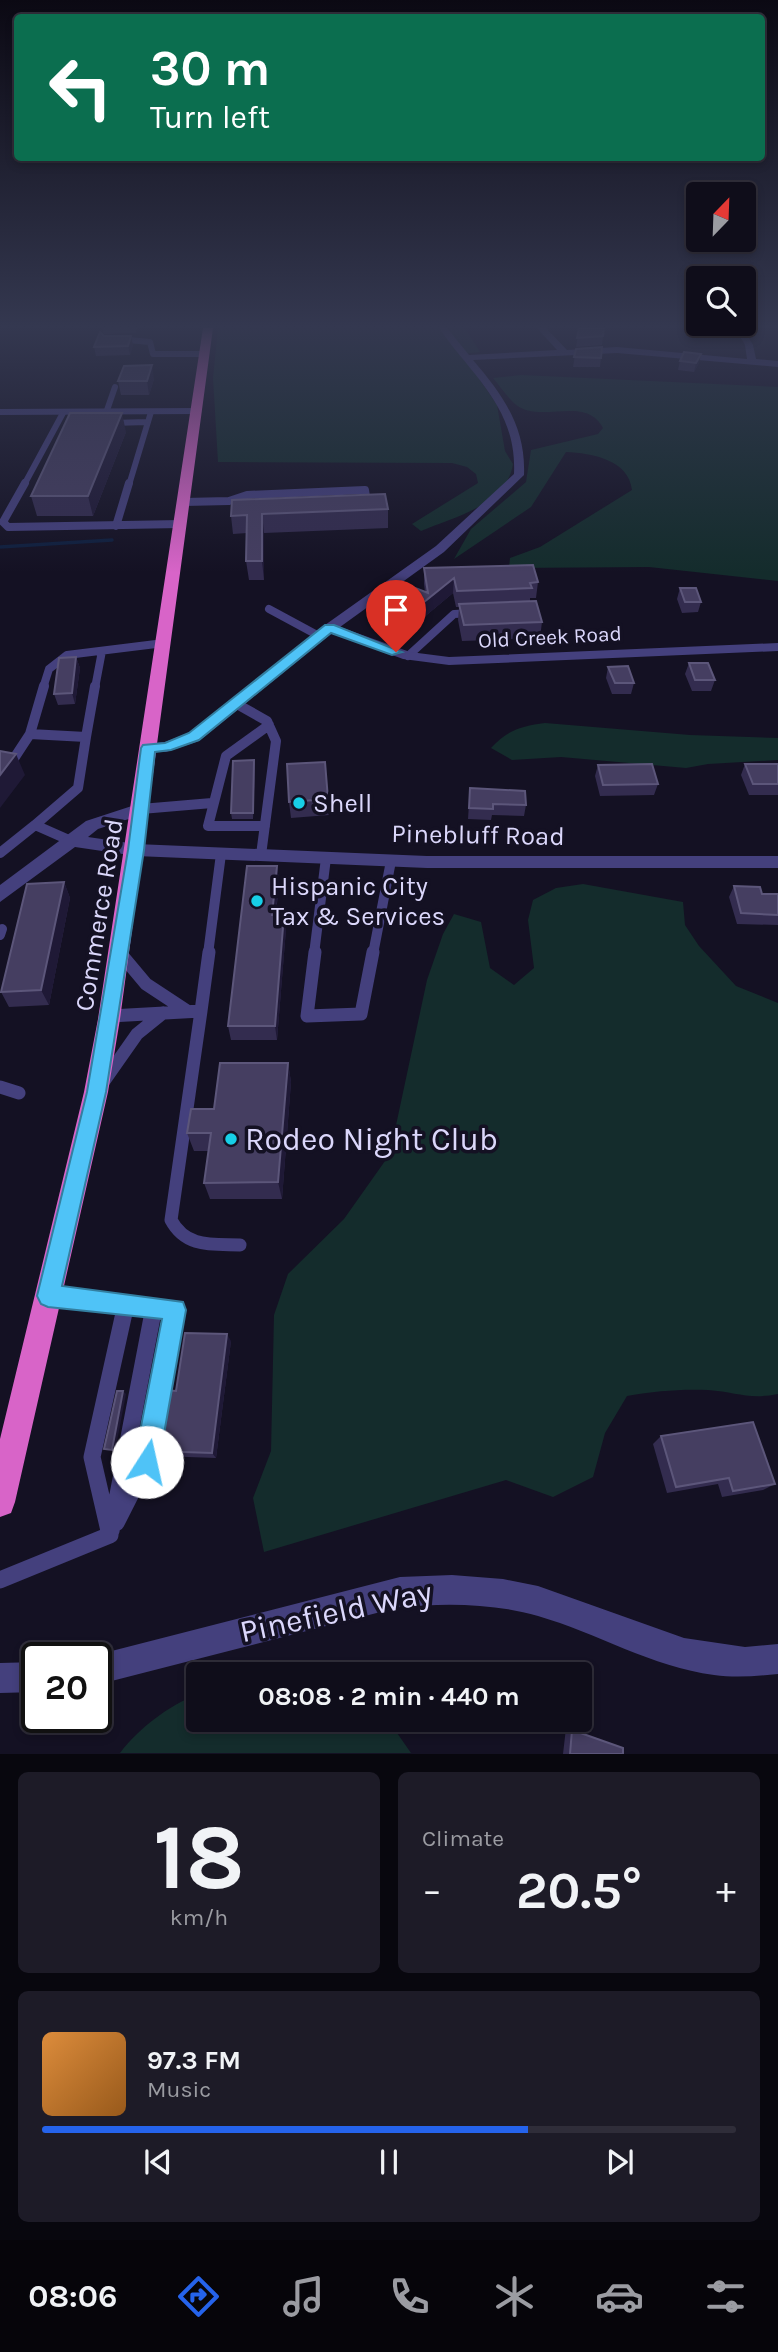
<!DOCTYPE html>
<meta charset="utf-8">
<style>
body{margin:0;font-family:Karla,sans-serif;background:#1d1b27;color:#f1f3f6;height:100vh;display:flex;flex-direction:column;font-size:26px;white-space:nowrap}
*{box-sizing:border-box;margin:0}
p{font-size:23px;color:#9b9ca2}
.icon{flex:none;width:38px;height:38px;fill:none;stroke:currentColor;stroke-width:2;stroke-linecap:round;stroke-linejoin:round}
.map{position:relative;height:1754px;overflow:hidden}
.panel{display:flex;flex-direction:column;gap:18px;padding:18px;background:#08070e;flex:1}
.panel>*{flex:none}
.guide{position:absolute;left:14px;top:14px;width:751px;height:147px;border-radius:7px;box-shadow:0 4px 10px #0003,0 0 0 2px #2f2d39;background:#0b6e4f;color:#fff;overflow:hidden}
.needle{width:46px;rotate:23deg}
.tools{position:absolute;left:686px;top:182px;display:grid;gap:14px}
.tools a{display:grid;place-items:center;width:70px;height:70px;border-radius:7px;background:#0f0d1a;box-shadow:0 4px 10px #0003,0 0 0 2px #2f2d39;font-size:35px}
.speed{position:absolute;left:21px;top:1642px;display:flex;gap:14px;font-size:35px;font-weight:700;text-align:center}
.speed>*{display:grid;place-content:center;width:91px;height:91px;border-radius:50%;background:#0f0d1a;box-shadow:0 4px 10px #0003,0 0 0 2px #2f2d39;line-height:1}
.speed .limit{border:4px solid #111;border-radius:10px;background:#fff;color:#111}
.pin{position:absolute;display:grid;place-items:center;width:60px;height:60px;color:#fff;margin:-72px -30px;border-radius:50% 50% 50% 0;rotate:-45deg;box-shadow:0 0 7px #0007}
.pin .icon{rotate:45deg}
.me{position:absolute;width:77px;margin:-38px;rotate:10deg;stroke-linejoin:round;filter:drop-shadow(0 0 5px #0008)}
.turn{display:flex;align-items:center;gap:24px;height:147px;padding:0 21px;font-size:32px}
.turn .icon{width:91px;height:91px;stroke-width:2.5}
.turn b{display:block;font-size:49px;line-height:60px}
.big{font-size:52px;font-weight:700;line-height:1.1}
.panel .tile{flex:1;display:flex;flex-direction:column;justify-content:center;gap:10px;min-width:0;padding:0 24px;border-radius:10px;background:#1d1b27}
.panel .dial{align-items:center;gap:0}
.dial b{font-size:91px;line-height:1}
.song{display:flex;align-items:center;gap:21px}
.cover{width:84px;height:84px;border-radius:10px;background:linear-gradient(135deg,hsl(30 70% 55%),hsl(30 70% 35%))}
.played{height:7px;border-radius:4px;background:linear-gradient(90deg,#2563eb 70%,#2f2d39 70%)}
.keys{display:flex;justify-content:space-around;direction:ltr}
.heat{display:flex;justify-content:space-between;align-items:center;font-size:38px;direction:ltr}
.panel .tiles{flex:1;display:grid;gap:18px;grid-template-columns:1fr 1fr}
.tile:last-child{grid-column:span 2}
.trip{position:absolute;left:186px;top:1662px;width:406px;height:70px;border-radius:7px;background:#0f0d1a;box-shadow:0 4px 10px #0003,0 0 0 2px #2f2d39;font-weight:700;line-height:70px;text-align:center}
.tabs{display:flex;height:112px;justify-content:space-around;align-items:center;background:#06050a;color:#9b9ca2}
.tabs .icon{width:49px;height:49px}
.tabs .active{color:#2563eb}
.tabs b{font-size:32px;color:#f1f3f6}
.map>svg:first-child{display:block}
.green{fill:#142c2c}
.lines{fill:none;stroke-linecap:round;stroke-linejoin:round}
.stream{stroke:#0f1f3e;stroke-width:3.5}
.service-far4{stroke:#44407d;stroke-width:6}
.service-far3{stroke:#44407d;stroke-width:8}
.service-far2{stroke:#44407d;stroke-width:10}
.service-far1{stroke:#44407d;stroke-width:13}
.service{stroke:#44407d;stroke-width:17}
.minor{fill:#44407d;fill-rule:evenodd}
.trunk{fill:#d864c8;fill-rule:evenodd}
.wall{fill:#332c4f}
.shaded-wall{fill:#1f1936}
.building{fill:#453e61;stroke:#5c567a;stroke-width:2}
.route{fill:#4fc3f7;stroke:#337fa1;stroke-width:2}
.poi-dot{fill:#17cfe7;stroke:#141123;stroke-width:2.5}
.labels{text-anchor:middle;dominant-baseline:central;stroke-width:7;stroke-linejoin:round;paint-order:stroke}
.far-street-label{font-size:21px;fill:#dbd7fb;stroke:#141123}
.poi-label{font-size:26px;fill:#dbd7fb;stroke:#141123;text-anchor:start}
.street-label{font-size:26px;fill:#dbd7fb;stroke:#141123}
.near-poi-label{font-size:32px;fill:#dbd7fb;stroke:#141123;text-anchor:start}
.near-street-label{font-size:32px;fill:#dbd7fb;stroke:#141123}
</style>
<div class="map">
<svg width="778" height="1754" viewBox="0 0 778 1754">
<rect width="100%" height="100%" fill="#141123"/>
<!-- green -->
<path class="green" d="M218 328H465L480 352 462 354 497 405 505 451 513 464C507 505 454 517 421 531L412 524 478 483 476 474 467 467 452 463 218 462 213 378Z
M521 375 778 387V581L649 567 509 568 510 558 540 547 632 490C629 460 592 453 566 452L531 507 454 559 471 529 526 482 531 450 598 434 603 428C586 394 540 425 515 404 507 397 500 386 493 378Z
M545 723 690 735 778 738V760L708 764 686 768 561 757 512 760 491 748C507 730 522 726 545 723Z
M583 884 683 902 685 925 699 946 736 986 778 1003V1394C749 1400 736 1392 708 1390 680 1389 655 1391 627 1396L605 1433 593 1477 553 1497 506 1480 264 1552 253 1498 271 1451 274 1315 288 1274 344 1219 385 1161 395 1130 427 980 443 934 454 914 481 922 490 968 514 985 534 968 528 920 533 900 556 888Z
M198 1694V1720H388L411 1753H120C139 1728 168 1706 198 1694Z"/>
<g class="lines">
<!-- stream -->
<path class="stream" d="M0 547 112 540"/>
<!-- service-far4 -->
<path class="service-far4" d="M117 339 150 342 153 354H204
M106 413 115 387
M112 423 147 422
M24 485 63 413
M129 485 151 412"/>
<!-- service-far3 -->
<path class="service-far3" d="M25 483 3 522 8 527 181 524
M184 502 229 501 247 495 365 490 367 503H361
M116 526 129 483
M269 609 319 636
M408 656 454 614 473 613
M43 688 49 669 67 655 164 643
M95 688 102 651"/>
<!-- service-far2 -->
<path class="service-far2" d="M235 703 267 721 276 741 261 855
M30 734 44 686
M86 737 95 686
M11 763 30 734 86 737 78 788 35 825
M141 809 212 803
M265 826H208L226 756 269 725
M0 853 35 825 69 840
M0 935 2 929
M208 954 221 854
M314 954 326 858
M373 954 391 861"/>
<!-- service-far1 -->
<path class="service-far1" d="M315 952 307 1016 361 1014 373 952
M120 953 146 984 187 1011
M201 1011 209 952
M110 1016 201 1011 171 1220C186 1248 212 1244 240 1245
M104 1081 137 1034 163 1013
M0 1087 19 1093
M48 1296 96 1301"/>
<!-- service -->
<path class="service" d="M116 1523 147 1462 175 1310 154 1307
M111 1531 154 1307 126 1304
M0 1580 110 1535 92 1457 126 1304 79 1299"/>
<!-- minor -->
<path class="minor" d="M439 328H447L469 355 557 350 537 328H546L567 350 617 347 747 359 745 345 735 328H743L753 345 756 359 778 361V367L617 353 473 360C503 395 526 427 524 475L444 552 340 627 410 652 449 657 778 643V651L449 665 403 659 332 633 199 741 166 752H143L140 748 143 744 165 742 189 733 325 625 436 546 514 474C517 408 473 377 439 328Z
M0 409 197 408 202 411 197 414 0 415Z
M141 803 147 805 149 809 147 813 98 829 88 837 136 844 427 856H778V868H427L136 856 75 847 0 902V885L86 821Z
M452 1575 503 1579 538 1586 684 1638 745 1647 778 1644V1674C757 1676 736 1678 714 1675 652 1667 597 1633 538 1616 493 1603 446 1603 400 1607L96 1685V1657H90L96 1655 400 1577Z
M37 1662V1692L0 1693V1663Z"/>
<!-- trunk -->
<path class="trunk" d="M203 328H213L120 1019 108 1092 15 1502 11 1513 0 1517V1439L84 1092 98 1019Z"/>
</g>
<!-- wall -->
<path class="wall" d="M102 328H137L136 333 104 334Z
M579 328H604L602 345 576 347Z
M104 336 133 345 130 355 96 356 94 347Z
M602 347 600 367H573L576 349Z
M680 361 699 363 694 372 678 370Z
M154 379 149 395H121L118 381Z
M126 432 93 516H37L31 496Z
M388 509V528L264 533V580H249L246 561 247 533 233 534 231 516Z
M424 568 538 582 536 598H530V601L542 622 540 638 462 641 458 620 459 607H456L453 593 404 634 373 622V606L425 592 424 584Z
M680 588 701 602 698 612 682 613 677 599Z
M76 657 80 668 75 704 58 705 54 694Z
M689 663 715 680 711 691H692L685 674Z
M608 667 634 683 631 694H612L606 678Z
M254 760 255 766 253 819H232L231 813Z
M325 762 329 815 291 818 289 802Z
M745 764H778V795H749L741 775Z
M598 765 658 784 654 795 600 796 595 776Z
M470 788 526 805 524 816 492 815 491 820 468 819Z
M277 866 279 881 276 915H284L286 929 277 1040H231L228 1026Z
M64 882 70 898 49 1005 9 1007 1 992Z
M734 886 762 894H778V925L737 924 729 897Z
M288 1063 291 1082 282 1199H210L204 1183 209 1151H194L187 1133 214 1109Z
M231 1341 216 1458 159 1456 154 1451 176 1391Z
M661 1436 775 1484 763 1490 722 1497 718 1484 667 1493 653 1444Z
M566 1728 572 1730 623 1754H563Z"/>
<!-- shaded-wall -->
<path class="shaded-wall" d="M131 336 133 345 130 355 128 346Z
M701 354 699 363 694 372 696 363Z
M152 365 154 379 149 395 147 381Z
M122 413 126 432 93 516 88 496Z
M262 514 264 533V580L262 561Z
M454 578 453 593 404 634V618Z
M76 657 80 668 75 704 72 693Z
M16 754 25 775 0 808V775Z
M254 760 255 766 253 819V813Z
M277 866 279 881 274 929 272 915Z
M64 882 70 898 49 1005 41 990Z
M284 915 286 929 277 1040 275 1026Z
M288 1063 291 1082 282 1199 278 1182Z
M227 1334 231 1341 216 1458 212 1453Z
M123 1391 126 1394 115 1452 112 1450Z"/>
<!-- building -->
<path class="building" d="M579 328H604L603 336 577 338Z
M100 332 104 336H131L128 346 94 347Z
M602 347 601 358 574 357 576 349Z
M684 352 701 354 696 363 680 361Z
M152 365 147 381H118L124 366Z
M70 413H122L88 496H31Z
M385 494 388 509 262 514V561H246L247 515 231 516 232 500Z
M533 565 538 582 530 583 532 588 457 591 454 578 404 618 373 606 402 583 428 593 424 568Z
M680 588H696L701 602H685Z
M536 601 542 622 464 625 459 604Z
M76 657 72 693 54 694 59 658Z
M689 663H708L715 680H695Z
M628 666 634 683H615L608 667Z
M0 751 16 754 0 775Z
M254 760 253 813H231L233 761Z
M325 762 328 799 289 802 287 764Z
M652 764 658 784 603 785 598 765Z
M745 764H778V784H753Z
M470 788 525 791 526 805 493 804V809L469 808Z
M247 866H277L272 915H284L275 1026H228Z
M64 882 41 990 1 992 27 884Z
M734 886 760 887 762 894H778V915L741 913Z
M220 1063H288L278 1182 204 1183 211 1133H187L191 1109H214Z
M185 1333 227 1334 212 1453 154 1451 165 1390 176 1391Z
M117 1391H123L112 1450 104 1449Z
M753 1422 775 1484 733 1491 729 1478 676 1487 661 1436Z
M572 1730 623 1748V1754H570Z"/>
<!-- sky -->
<linearGradient id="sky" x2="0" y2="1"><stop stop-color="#0b0913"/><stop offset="0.57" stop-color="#343850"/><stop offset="1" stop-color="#343850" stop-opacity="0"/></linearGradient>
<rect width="778" height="573" fill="url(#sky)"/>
<!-- route -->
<path class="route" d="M325 625H334L402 652 392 655 331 633 199 740 171 750 155 752 144 850 106 1092 62 1286 183 1302 186 1310 159 1462 156 1470 147 1474 138 1470 134 1462 162 1319 48 1307 41 1304 37 1296 87 1092 128 850 141 748 143 745 165 743 189 733Z"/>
<!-- markers -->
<g class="poi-dot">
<circle cx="299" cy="803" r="7"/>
<circle cx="257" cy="901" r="7"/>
<circle cx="231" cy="1139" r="7"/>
</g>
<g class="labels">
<!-- far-street labels -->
<g class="far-street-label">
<text transform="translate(550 637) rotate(-3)">Old Creek Road</text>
</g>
<!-- poi labels -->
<g class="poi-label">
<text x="313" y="803">Shell</text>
<text x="271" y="886">Hispanic City<tspan x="271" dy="30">Tax &amp; Services</tspan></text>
</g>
<!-- street labels -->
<g class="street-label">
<text transform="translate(478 835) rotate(1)">Pinebluff Road</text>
<text transform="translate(99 915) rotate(-81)">Commerce Road</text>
</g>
<!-- near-poi labels -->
<g class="near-poi-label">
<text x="245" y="1139">Rodeo Night Club</text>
</g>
<!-- near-street labels -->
<g class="near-street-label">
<text transform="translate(336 1612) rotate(-12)">Pinefield Way</text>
</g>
</g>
</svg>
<div class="tools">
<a><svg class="needle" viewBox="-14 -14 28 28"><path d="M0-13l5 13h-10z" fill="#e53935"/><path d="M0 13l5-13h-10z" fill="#9b9ca2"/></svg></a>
<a><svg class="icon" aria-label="search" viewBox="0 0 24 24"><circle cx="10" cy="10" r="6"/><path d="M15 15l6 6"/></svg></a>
</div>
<div class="speed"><div class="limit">20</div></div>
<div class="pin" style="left:396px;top:652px;background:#d93025"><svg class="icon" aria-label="arrive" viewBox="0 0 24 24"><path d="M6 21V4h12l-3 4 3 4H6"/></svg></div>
<svg class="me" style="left:147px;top:1462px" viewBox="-20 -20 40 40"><circle r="19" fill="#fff"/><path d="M0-13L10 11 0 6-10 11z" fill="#4fc3f7"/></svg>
<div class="trip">08:08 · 2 min · 440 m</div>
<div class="guide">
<div class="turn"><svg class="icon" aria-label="left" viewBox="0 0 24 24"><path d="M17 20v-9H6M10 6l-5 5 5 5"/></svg><div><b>30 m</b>Turn left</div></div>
</div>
</div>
<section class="panel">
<div class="tiles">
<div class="tile dial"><b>18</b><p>km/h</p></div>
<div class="tile"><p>Climate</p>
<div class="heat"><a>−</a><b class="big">20.5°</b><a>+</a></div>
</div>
<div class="tile">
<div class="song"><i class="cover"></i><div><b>97.3 FM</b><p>Music</p></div></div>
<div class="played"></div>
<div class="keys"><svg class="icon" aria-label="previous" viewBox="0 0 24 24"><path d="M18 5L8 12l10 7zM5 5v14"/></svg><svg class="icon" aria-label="pause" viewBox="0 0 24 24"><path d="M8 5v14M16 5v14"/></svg><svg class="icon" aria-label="next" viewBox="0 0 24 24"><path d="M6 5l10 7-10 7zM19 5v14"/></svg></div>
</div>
</div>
</section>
<nav class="tabs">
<b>08:06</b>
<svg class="icon active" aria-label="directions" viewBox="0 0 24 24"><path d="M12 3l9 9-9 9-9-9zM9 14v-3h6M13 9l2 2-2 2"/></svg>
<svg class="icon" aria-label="music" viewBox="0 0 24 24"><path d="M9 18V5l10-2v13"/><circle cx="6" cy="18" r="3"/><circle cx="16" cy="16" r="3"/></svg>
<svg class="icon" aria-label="phone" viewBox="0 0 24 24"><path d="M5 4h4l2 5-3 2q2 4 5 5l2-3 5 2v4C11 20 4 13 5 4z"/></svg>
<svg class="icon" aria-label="climate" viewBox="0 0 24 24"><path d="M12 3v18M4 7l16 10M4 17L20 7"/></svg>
<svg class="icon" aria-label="car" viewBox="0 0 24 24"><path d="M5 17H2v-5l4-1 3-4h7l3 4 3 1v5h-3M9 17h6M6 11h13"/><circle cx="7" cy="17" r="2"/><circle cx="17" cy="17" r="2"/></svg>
<svg class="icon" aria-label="filters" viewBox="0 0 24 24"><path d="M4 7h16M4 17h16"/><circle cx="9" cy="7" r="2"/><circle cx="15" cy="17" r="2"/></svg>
</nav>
